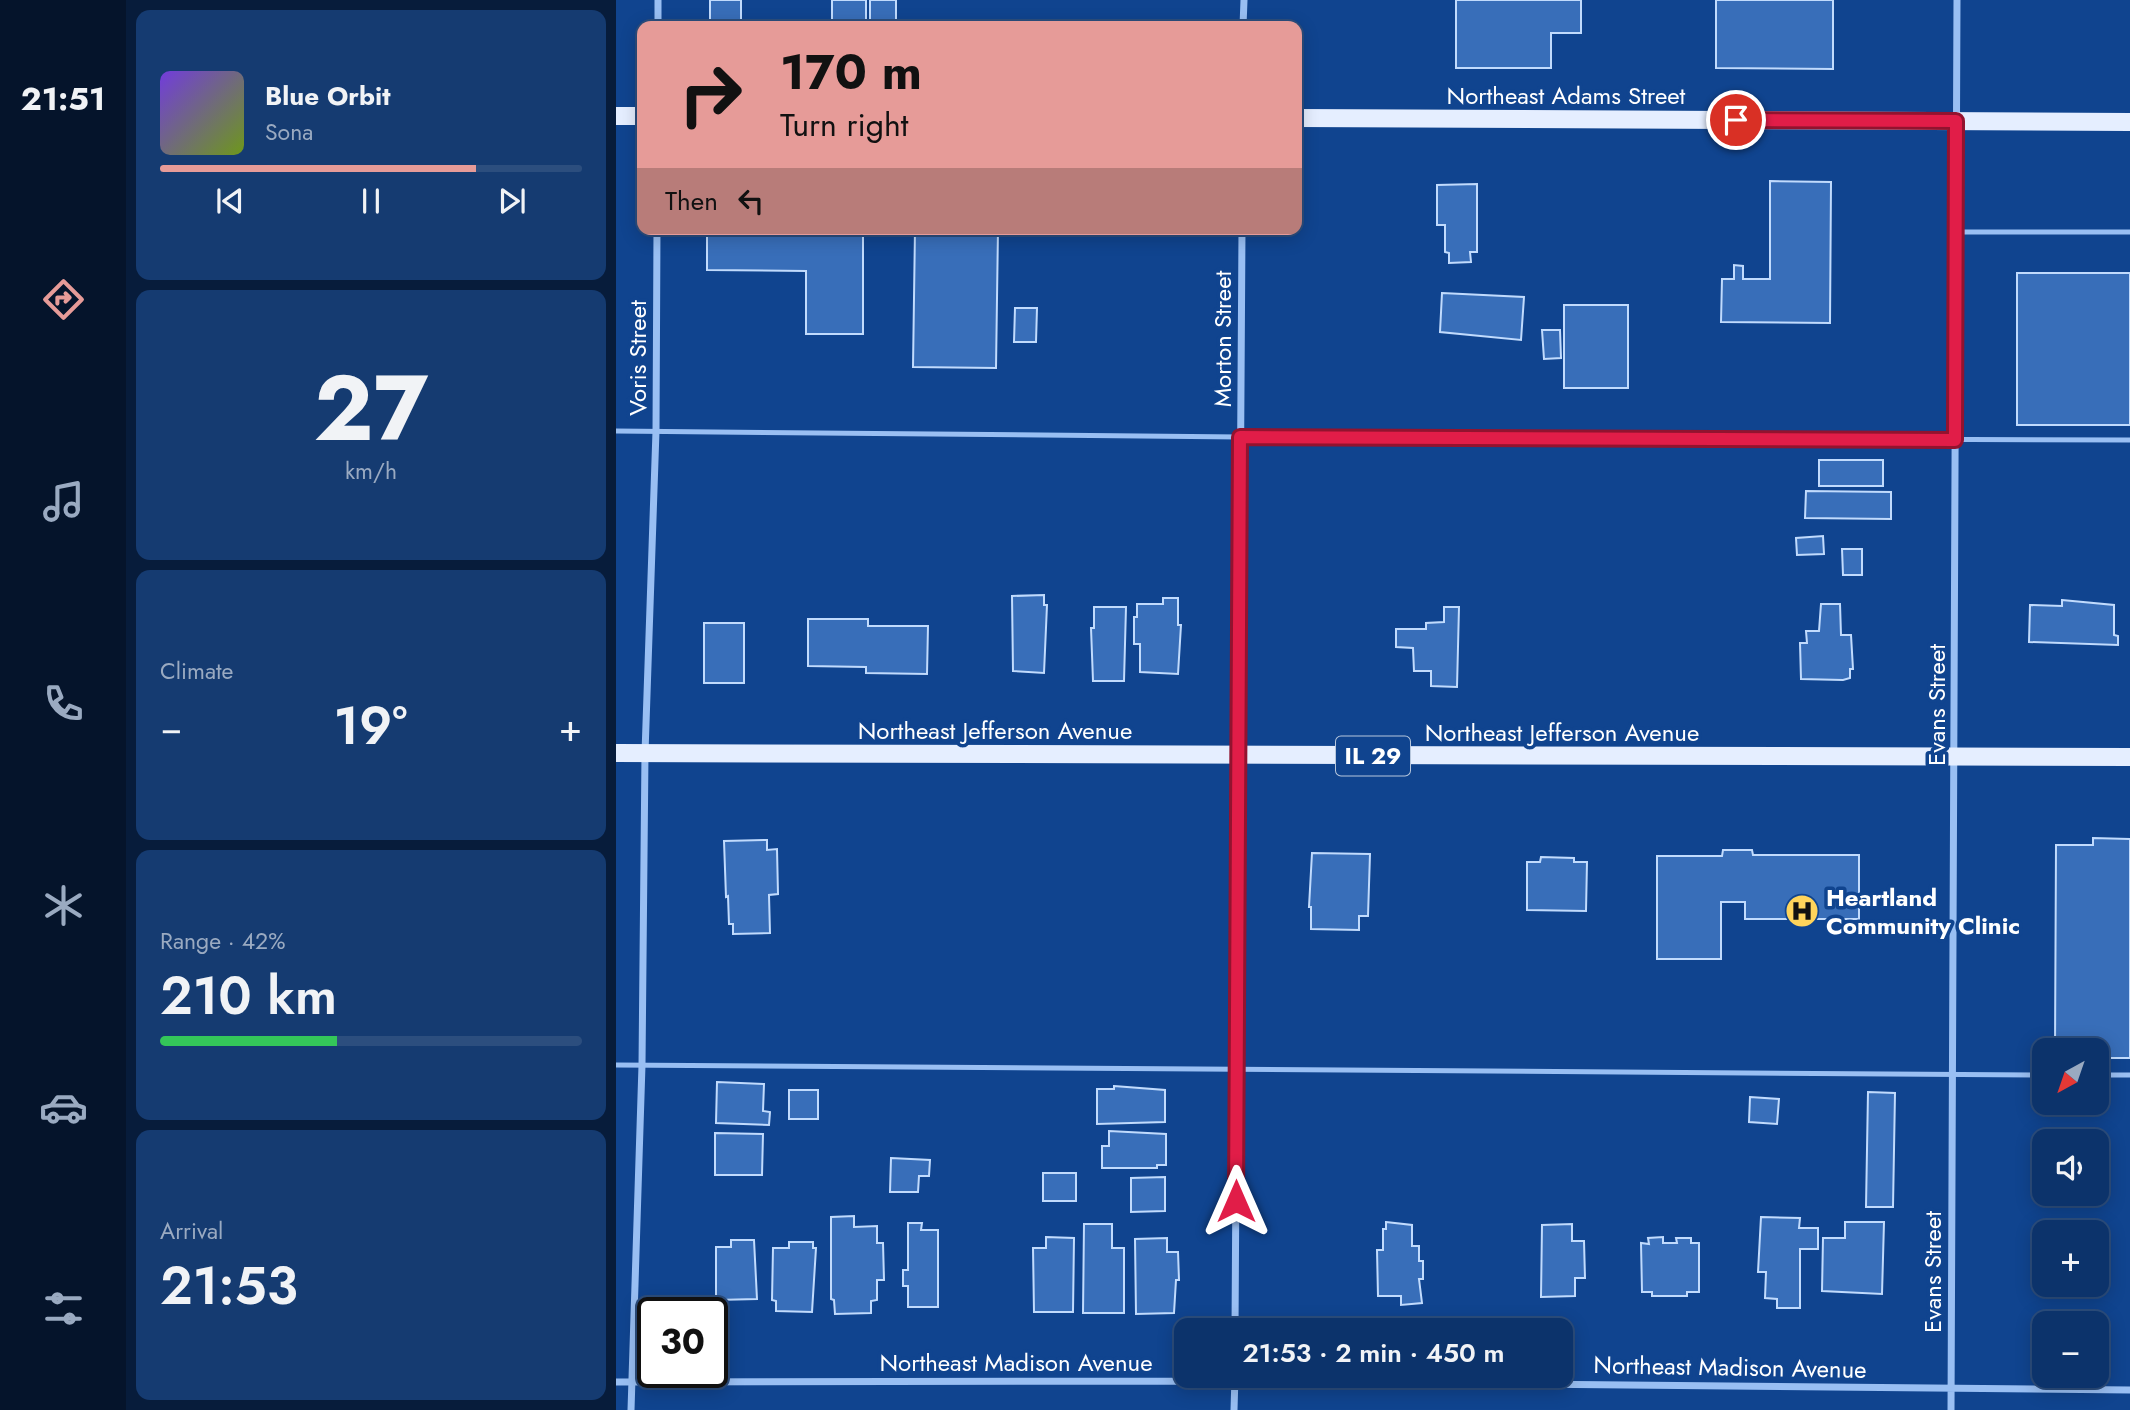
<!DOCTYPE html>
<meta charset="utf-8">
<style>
body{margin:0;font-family:Jost,sans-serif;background:#153b71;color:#f1f3f6;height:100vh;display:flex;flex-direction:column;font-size:26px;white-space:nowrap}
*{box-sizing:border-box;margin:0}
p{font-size:23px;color:#9aaac1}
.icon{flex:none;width:38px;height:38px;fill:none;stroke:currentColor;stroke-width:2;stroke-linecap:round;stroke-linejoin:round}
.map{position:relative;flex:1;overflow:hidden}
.sheet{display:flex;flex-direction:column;gap:10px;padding:10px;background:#071c3b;width:490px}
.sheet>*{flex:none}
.hud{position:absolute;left:21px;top:21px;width:665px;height:214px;border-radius:14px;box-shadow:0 4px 18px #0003,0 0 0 2px #2c4e7e;background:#e69b98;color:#111;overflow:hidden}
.needle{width:46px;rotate:220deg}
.buttons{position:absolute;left:1416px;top:1038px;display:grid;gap:14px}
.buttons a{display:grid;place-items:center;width:77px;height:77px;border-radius:14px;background:#0c336b;box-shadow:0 4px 18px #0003,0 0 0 2px #2c4e7e;font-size:35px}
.speed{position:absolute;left:21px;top:1297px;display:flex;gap:14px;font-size:35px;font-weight:700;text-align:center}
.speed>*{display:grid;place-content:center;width:91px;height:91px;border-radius:50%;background:#0c336b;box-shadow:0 4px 18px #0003,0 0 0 2px #2c4e7e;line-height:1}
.speed .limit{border:4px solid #111;border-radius:10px;background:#fff;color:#111}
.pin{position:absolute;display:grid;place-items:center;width:60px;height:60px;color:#fff;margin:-30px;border:4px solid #fff;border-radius:50%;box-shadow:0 2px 7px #0007}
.me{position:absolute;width:77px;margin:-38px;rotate:0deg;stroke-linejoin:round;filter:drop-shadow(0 0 5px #0008)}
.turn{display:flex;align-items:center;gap:24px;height:147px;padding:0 28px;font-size:32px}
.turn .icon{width:91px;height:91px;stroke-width:2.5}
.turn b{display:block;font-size:49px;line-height:60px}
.then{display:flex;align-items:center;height:66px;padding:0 28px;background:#0003;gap:14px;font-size:26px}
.big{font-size:52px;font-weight:600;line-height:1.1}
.sheet .widget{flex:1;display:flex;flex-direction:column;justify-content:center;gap:10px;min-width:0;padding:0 24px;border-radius:14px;background:#153b71}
.sheet .dial{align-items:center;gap:0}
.dial b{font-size:91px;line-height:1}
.song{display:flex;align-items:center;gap:21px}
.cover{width:84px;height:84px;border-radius:10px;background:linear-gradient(135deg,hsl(260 70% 55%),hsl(80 70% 35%))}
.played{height:7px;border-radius:4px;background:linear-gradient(90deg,#e69b98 75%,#2c4e7e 75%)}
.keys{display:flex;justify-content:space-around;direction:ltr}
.heat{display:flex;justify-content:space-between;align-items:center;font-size:38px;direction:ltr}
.charge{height:10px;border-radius:5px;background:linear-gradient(90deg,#34c759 42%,#2c4e7e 0)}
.trip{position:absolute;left:558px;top:1318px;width:399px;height:70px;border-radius:14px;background:#0c336b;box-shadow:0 4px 18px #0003,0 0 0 2px #2c4e7e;font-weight:600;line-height:70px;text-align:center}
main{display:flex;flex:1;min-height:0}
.tab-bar{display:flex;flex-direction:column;width:126px;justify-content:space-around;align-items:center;background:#05142b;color:#9aaac1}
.tab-bar .icon{width:49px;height:49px}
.tab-bar .active{color:#e69b98}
.tab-bar b{font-size:32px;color:#f1f3f6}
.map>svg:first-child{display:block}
.building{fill:#386eb9;stroke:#c1dbfd;stroke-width:2}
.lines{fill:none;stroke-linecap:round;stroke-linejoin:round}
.lane{stroke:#99bff3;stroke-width:5}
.street{stroke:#99bff3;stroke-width:7}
.primary{stroke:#e5eeff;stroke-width:18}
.route-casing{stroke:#92132f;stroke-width:18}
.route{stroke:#e11d48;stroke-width:12}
.labels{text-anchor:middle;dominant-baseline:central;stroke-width:7;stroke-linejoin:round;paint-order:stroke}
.shield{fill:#10448f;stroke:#b7c7dd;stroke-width:2}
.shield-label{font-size:23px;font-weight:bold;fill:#fff}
.street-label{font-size:24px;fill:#fff;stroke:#10448f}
.poi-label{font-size:24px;font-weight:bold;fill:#fff;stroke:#10448f;text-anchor:start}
</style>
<main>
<nav class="tab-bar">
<b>21:51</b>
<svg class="icon active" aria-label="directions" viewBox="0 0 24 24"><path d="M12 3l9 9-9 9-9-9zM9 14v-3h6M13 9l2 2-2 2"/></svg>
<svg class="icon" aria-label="music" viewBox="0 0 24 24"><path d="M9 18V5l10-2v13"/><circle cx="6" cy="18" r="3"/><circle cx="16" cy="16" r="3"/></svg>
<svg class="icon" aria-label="phone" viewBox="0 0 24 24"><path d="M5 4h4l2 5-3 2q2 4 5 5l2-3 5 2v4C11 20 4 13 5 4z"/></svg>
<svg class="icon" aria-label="climate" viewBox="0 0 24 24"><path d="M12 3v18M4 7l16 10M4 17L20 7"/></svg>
<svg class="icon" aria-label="car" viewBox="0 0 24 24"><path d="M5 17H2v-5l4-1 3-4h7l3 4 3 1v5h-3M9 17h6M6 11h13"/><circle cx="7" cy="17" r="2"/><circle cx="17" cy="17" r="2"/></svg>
<svg class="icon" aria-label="filters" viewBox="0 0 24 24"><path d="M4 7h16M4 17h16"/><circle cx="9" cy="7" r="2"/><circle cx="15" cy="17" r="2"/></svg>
</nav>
<section class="sheet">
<div class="widget">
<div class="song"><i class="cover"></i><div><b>Blue Orbit</b><p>Sona</p></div></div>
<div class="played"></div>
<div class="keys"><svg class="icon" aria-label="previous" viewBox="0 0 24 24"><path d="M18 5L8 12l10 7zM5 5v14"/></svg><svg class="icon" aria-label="pause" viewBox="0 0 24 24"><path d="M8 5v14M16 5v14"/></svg><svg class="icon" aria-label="next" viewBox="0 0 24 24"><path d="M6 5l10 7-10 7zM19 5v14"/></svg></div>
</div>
<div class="widget dial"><b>27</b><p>km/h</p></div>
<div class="widget"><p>Climate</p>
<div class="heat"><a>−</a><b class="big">19°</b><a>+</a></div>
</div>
<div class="widget"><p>Range · 42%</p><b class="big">210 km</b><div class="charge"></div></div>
<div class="widget"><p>Arrival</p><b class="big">21:53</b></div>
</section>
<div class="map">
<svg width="1514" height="1410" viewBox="0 0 1514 1410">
<rect width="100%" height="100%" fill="#10448f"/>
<!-- building -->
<path class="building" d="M94 0H125V26H94Z
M216 0H250V26H216Z
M254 0H280V26H254Z
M840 0H965V33H935V68H840Z
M1100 0H1217V69L1100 68Z
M1154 181 1215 182 1214 323 1105 322 1106 279H1118V265L1127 266V279H1154Z
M861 184V252H854L855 262 833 263V253L829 252V225H821V185Z
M91 229H247V334H190V271L91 270Z
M299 229H382L380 368 297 367Z
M1401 273H1514V425H1401Z
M826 293 908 297 905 340 824 332Z
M948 305H1012V388H948Z
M399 308H421L420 342H398Z
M926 330H944L945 358 928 359Z
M1203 460H1267V486H1203Z
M1190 491 1275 492V519L1189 518Z
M1207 536 1208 554 1181 555 1180 538Z
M1226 549H1246V575H1227Z
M428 595V605H431L428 673 397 671 396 596Z
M547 598H562V625H565L562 674 524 672V644H518V617H521V604H547Z
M1446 600 1498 605V635L1502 636V645L1413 642 1414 605 1446 606Z
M1205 604H1224L1225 635H1235L1237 669H1234V678L1227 680 1185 679 1184 643H1191L1190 631H1203Z
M478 607H510L508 681H477L475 628H478Z
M828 607H843L841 687 815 686V671H798L797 648 780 647V629H810V623L828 622Z
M192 619H252V626H312L311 674 250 673V667L192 666Z
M88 623H128V683H88Z
M1477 838 1514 839V1058H1480V1050H1439L1440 845H1477Z
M151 840V850L161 849 162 894 153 895 154 933 117 934V924H113L112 896 110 897 108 841Z
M1107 850H1136L1137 855H1243V919H1129V902H1105V959H1041V856H1106Z
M696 853 754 854 752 916H743V930L695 929V907H693Z
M925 857 958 858V862H971L970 911 911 910V862H924Z
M101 1082 148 1084 147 1111 154 1112 153 1125 100 1123Z
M498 1086 549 1090V1122L481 1124V1089H498Z
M173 1090H202V1119H173Z
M1252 1092 1279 1093 1277 1207H1250Z
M1134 1097 1163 1099 1161 1124 1133 1122Z
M493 1131 550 1134V1165H541V1168H486V1146H493Z
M99 1133 147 1134 146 1175H99Z
M1417 1146H1428V1190H1417Z
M275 1158 314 1160 313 1176H303L302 1192H274Z
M427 1173H460V1201H427Z
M549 1177V1211L515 1212V1178Z
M238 1216V1227L261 1226V1243H267L268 1280H261V1300L255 1301V1313L219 1314 218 1300 215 1299V1217Z
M1145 1217 1184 1218 1183 1228H1202V1249H1184V1308H1161V1299L1149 1298 1150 1272H1142Z
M770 1222 796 1225V1246H803V1261H807V1279H803L806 1303 785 1305V1296H762L761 1250H767V1229H770Z
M1229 1222H1268L1266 1294 1206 1291 1207 1238H1229Z
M292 1223H306L305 1230H322V1307H292V1286H287V1270H292Z
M468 1224H496V1248H508V1313H467Z
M956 1224V1241H968L969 1278H959V1296L925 1297 926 1225Z
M430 1237 458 1238 457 1312H418L417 1248H430Z
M1047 1237V1243H1061L1060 1238H1075V1243H1083V1292H1071V1296H1036V1292H1026L1025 1243 1033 1244 1032 1238Z
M551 1238V1252H562L563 1280H560L558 1313 520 1314 519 1239Z
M115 1240H138L141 1299 100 1300V1247H115Z
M173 1242H197V1248H200L196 1312 160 1311V1301L156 1300 157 1248H173Z"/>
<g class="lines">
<!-- lane -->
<path class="lane" d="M1340 232H1514
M0 431 624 437 1514 440
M0 1065 1428 1075
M1480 1075H1514"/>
<!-- street -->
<path class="street" d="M42 0V26
M627 26 628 0
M619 1330 626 229
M0 1382 619 1381 1514 1390
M15 1410 26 1065 29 753 40 431 41 229
M618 1410 619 1376
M1335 1410 1341 0"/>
<!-- primary -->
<path class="primary" d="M0 116H26
M681 118 1514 122
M0 753 1514 757"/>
</g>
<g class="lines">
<defs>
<path id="route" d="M620 1201 624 437 1339 440 1340 121 1120 120"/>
</defs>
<!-- route casing -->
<use href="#route" class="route-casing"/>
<!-- route -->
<use href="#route" class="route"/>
</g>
<!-- icons -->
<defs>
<symbol id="hospital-disc" viewBox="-11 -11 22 22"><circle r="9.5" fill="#ffd45b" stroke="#10448f"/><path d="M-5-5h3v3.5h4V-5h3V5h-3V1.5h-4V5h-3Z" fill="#111"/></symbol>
</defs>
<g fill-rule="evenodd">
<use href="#hospital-disc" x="1167" y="892" width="38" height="38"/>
</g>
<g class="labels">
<!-- shield labels -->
<rect class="shield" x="720" y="736.5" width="74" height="39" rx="5"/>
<g class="shield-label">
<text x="757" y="756">IL 29</text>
</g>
<!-- street labels -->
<g class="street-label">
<text x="950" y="95">Northeast Adams Street</text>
<text transform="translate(606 339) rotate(-90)">Morton Street</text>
<text transform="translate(21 358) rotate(-90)">Voris Street</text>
<text transform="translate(1320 705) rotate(-90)">Evans Street</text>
<text x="379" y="730">Northeast Jefferson Avenue</text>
<text x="946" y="732">Northeast Jefferson Avenue</text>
<text transform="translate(1316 1272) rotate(-90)">Evans Street</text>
<text x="400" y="1362">Northeast Madison Avenue</text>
<text transform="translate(1114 1367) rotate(1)">Northeast Madison Avenue</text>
</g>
<!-- poi labels -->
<g class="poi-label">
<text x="1210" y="897">Heartland<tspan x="1210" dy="28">Community Clinic</tspan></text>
</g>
</g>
</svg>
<div class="buttons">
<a><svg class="needle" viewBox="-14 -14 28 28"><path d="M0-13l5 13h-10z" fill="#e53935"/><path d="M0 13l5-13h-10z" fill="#9aaac1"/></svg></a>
<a><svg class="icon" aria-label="sound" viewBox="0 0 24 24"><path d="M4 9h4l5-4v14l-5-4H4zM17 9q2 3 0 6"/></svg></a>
<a>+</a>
<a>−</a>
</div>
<div class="speed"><div class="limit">30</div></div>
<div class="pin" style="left:1120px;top:120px;background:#d93025"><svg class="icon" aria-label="arrive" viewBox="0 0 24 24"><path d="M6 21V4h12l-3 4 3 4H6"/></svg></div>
<svg class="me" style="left:620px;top:1201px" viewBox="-20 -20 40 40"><path d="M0-17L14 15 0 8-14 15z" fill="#e11d48" stroke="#fff" stroke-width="4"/></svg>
<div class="trip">21:53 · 2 min · 450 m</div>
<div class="hud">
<div class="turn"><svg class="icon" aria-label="right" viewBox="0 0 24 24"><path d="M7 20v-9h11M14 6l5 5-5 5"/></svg><div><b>170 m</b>Turn right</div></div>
<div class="then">Then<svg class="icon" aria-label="left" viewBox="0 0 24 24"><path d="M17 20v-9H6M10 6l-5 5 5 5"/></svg></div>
</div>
</div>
</main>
